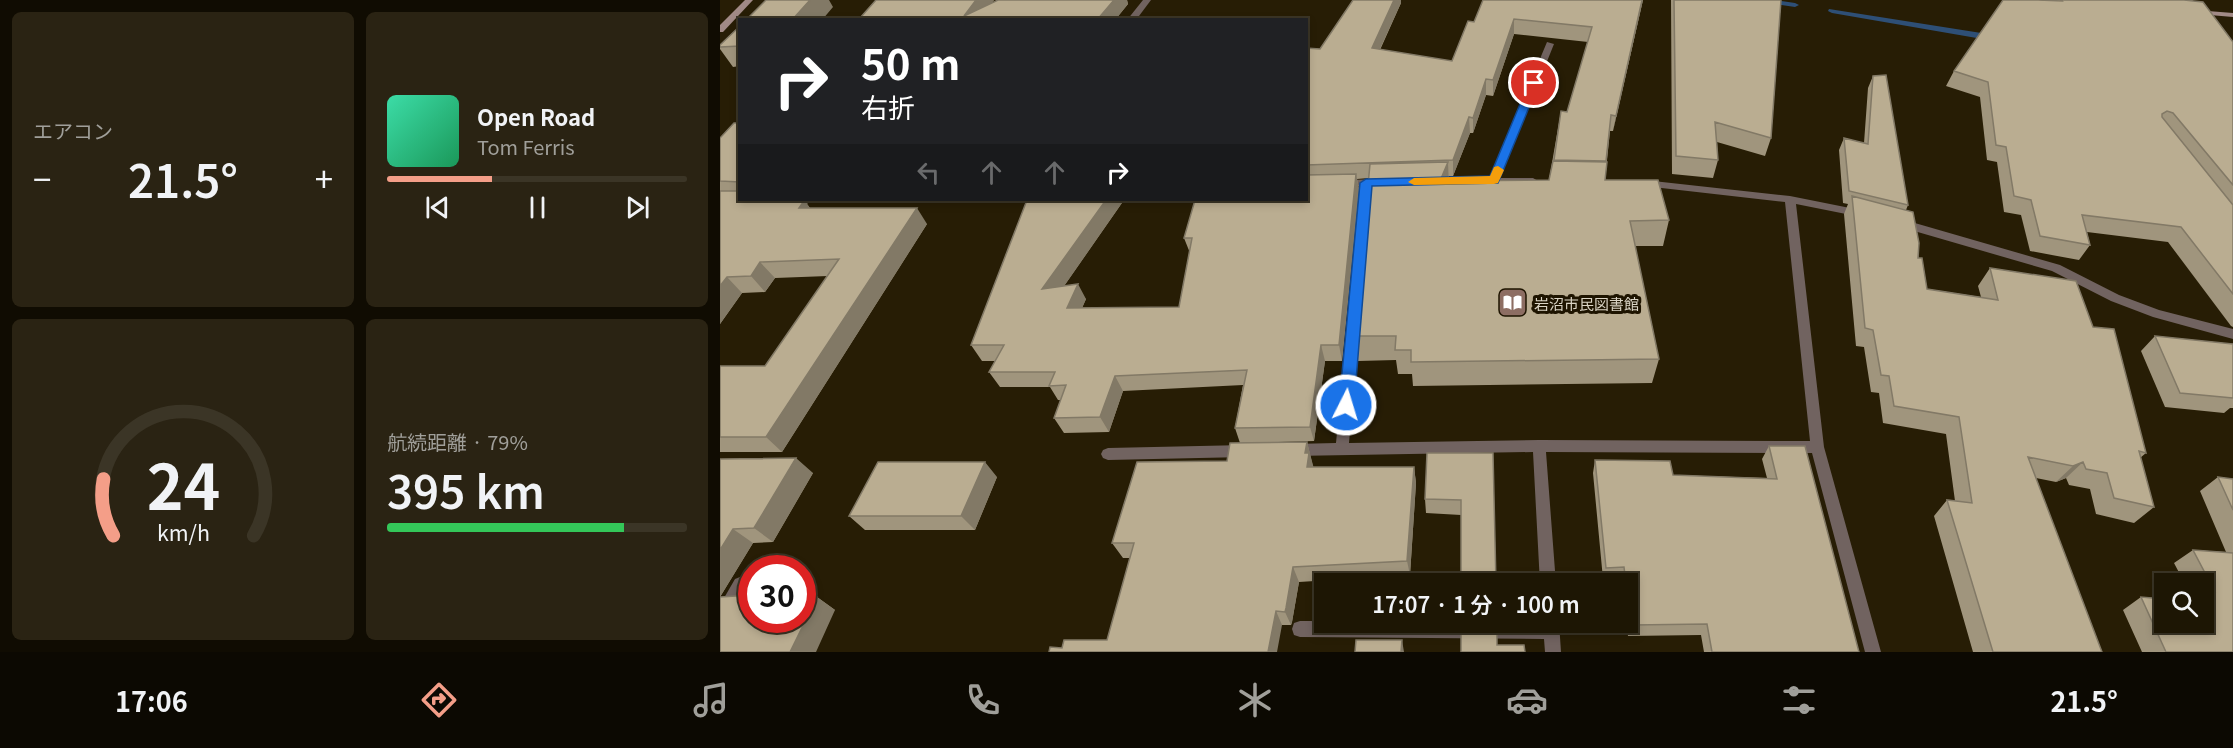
<!DOCTYPE html>
<html lang="ja">
<meta charset="utf-8">
<style>
body{margin:0;font-family:Georgia,"Noto Sans JP",serif;background:#2a2313;color:#f1f3f6;height:100vh;display:flex;flex-direction:column;font-size:22px;white-space:nowrap}
*{box-sizing:border-box;margin:0}
p{font-size:20px;color:#a09f9a}
.icon{flex:none;width:33px;height:33px;fill:none;stroke:currentColor;stroke-width:2;stroke-linecap:round;stroke-linejoin:round}
.map{position:relative;flex:1;overflow:hidden}
.drawer{display:flex;flex-direction:column;gap:12px;padding:12px;background:#100c02;width:720px}
.drawer>*{flex:none}
.top-card{position:absolute;left:18px;top:18px;width:570px;height:183px;border-radius:0px;box-shadow:0 3px 9px #0003,0 0 0 2px #3b3526;background:#202124;color:#fff;overflow:hidden}
.tools{position:absolute;left:1434px;top:573px;display:grid;gap:12px}
.tools a{display:grid;place-items:center;width:60px;height:60px;border-radius:0px;background:#1d1604;box-shadow:0 3px 9px #0003,0 0 0 2px #3b3526;font-size:30px}
.speed{position:absolute;left:18px;top:555px;display:flex;gap:12px;font-size:30px;font-weight:700;text-align:center}
.speed>*{display:grid;place-content:center;width:78px;height:78px;border-radius:50%;background:#1d1604;box-shadow:0 3px 9px #0003,0 0 0 2px #3b3526;line-height:1}
.speed .limit{border:9px solid #d22;background:#fff;color:#111}
.pin{position:absolute;display:grid;place-items:center;width:51px;height:51px;color:#fff;margin:-26px;border:3px solid #fff;border-radius:50%;box-shadow:0 2px 6px #0007}
.me{position:absolute;width:66px;margin:-33px;rotate:5deg;stroke-linejoin:round;filter:drop-shadow(0 0 4px #0008)}
.turn{display:flex;align-items:center;gap:21px;height:126px;padding:0 24px;font-size:27px}
.turn .icon{width:78px;height:78px;stroke-width:2.5}
.turn b{display:block;font-size:42px;line-height:51px}
.lanes{display:flex;align-items:center;height:57px;padding:0 24px;background:#0003;justify-content:center;gap:30px;direction:ltr}
.lanes .off{opacity:.35}
.big{font-size:45px;font-weight:600;line-height:1.1}
.drawer .card{flex:1;display:flex;flex-direction:column;justify-content:center;gap:9px;min-width:0;padding:0 21px;border-radius:9px;background:#2a2313}
.drawer .dial{align-items:center;gap:0}
.dial svg{height:156px;overflow:visible;fill:none;stroke:#3b3526;stroke-width:7;stroke-linecap:round;text-anchor:middle}
.dial text{fill:#f1f3f6;stroke:none}
.song{display:flex;align-items:center;gap:18px}
.cover{width:72px;height:72px;border-radius:9px;background:linear-gradient(135deg,hsl(160 70% 55%),hsl(150 70% 35%))}
.played{height:6px;border-radius:3px;background:linear-gradient(90deg,#f49e88 35%,#3b3526 35%)}
.keys{display:flex;justify-content:space-around;direction:ltr}
.heat{display:flex;justify-content:space-between;align-items:center;font-size:33px;direction:ltr}
.charge{height:9px;border-radius:4px;background:linear-gradient(90deg,#34c759 79%,#3b3526 0)}
.drawer .tiles{flex:1;display:grid;gap:12px;grid-template-columns:repeat(2,1fr)}
.trip{position:absolute;left:594px;top:573px;width:324px;height:60px;border-radius:0px;background:#1d1604;box-shadow:0 3px 9px #0003,0 0 0 2px #3b3526;font-weight:600;line-height:60px;text-align:center}
.tab-bar{display:flex;height:96px;justify-content:space-around;align-items:center;background:#0c0902;color:#a09f9a}
.tab-bar .icon{width:42px;height:42px}
.tab-bar .current{color:#f49e88}
.tab-bar b{font-size:27px;color:#f1f3f6}
main{display:flex;flex:1;min-height:0}
.map>svg:first-child{display:block}
.lines{fill:none;stroke-linecap:round;stroke-linejoin:round}
.stream{fill:#2e4f76;fill-rule:evenodd}
.street{fill:#716360;fill-rule:evenodd}
.secondary{fill:#a18a86;fill-rule:evenodd}
.wall{fill:#a0957d;fill-rule:evenodd}
.shaded-wall{fill:#827966}
.building{fill:#baad91;stroke:#827966;stroke-width:1.5}
.route{fill:#1a73e8;stroke:#114b97;stroke-width:1.5}
.slow{fill:#f59e0b}
.labels{text-anchor:middle;dominant-baseline:central;stroke-width:6;stroke-linejoin:round;paint-order:stroke}
.poi-label{font-size:15px;fill:#dad4c5;stroke:#1e1400;text-anchor:start}
</style>
<main>
<section class="drawer">
<div class="tiles">
<div class="card"><p>エアコン</p>
<div class="heat"><a>−</a><b class="big">21.5°</b><a>+</a></div>
</div>
<div class="card">
<div class="song"><i class="cover"></i><div><b>Open Road</b><p>Tom Ferris</p></div></div>
<div class="played"></div>
<div class="keys"><svg class="icon" aria-label="previous" viewBox="0 0 24 24"><path d="M18 5L8 12l10 7zM5 5v14"/></svg><svg class="icon" aria-label="pause" viewBox="0 0 24 24"><path d="M8 5v14M16 5v14"/></svg><svg class="icon" aria-label="next" viewBox="0 0 24 24"><path d="M6 5l10 7-10 7zM19 5v14"/></svg></div>
</div>
<div class="card dial"><svg viewBox="0 0 100 80">
<path d="M14 69A42 42 0 1 1 86 69"/>
<path d="M14 69A42 42 0 0 1 9 40" stroke="#f49e88"/>
<text x="50" y="56" font-size="32" font-weight="700">24</text>
<text x="50" y="72" font-size="11">km/h</text>
</svg></div>
<div class="card"><p>航続距離 · 79%</p><b class="big">395 km</b><div class="charge"></div></div>
</div>
</section>
<div class="map">
<svg width="1513" height="652" viewBox="0 0 1513 652">
<rect width="100%" height="100%" fill="#271d05"/>
<g class="lines">
<!-- stream -->
<path class="stream" d="M1055 0 1075 3 1079 5 1075 7 1055 4Z
M1109 9 1274 35 1278 38 1274 41 1112 13 1108 11Z"/>
<!-- street -->
<path class="street" d="M423 0H431L416 20H407Z
M827 42 834 44 780 178H813L818 181 817 183H710L709 181 714 178H770Z
M663 179 667 180V184L651 186 629 443 819 440 1090 441 1065 202 924 186 919 183 924 180 1070 196 1145 211 1146 213 1145 215 1141 217 1076 204 1104 447 1161 652H1145L1092 453 826 452 836 584H820L813 452 573 456 568 454 566 450 568 446 573 444 616 443 641 186H624L619 183 624 180Z
M1181 219 1340 265 1399 295 1439 310 1513 329V339L1433 317 1391 301 1332 271 1177 226 1176 223 1177 220Z
M525 445 530 447 532 451 530 455 525 457 388 460 383 458 381 454 383 450 388 448Z
M20 577 25 579 28 584 6 626 0 629V605L15 579Z
M580 621 839 622 841 652H825L824 639 580 637 574 635 572 629 574 623Z"/>
<!-- secondary -->
<path class="secondary" d="M25 0H33L3 32H0V25Z
M1475 10 1513 13V17L1478 14H1475Z"/>
</g>
<!-- wall -->
<path class="wall" d="M156 0H274L271 3 278 0H407L408 4 395 20H141L140 18Z
M633 0H681V3L660 50 732 61 754 22 923 0 893 131H890L885 180 949 220 943 246H915L939 359 932 383 693 386 692 374H678L676 360 638 361 634 336 649 178 637 179 639 189 622 361H605L594 441 520 443 515 428 523 385 403 391 389 432 344 433 334 418 341 400H338L330 387H280L269 372 276 361H262L251 345 307 200H404L344 286 366 299 362 308 459 307 470 253 464 238 586 200V48L600 49ZM794 34 868 42 847 112 841 111 829 180 729 181V176H733L750 133H753L766 95 773 96Z
M951 0H1061L1051 138 1045 156 997 142 998 160 993 178 952 174Z
M1329 0H1472L1513 42V327L1511 326 1448 242 1367 232 1370 245 1359 260 1310 251 1301 215 1284 212 1277 162 1267 160 1260 97 1226 86 1234 71Z
M20 26V66L13 67 0 49V45Z
M1153 76 1188 205 1186 210 1207 289 1261 297 1258 286 1270 268 1373 327 1426 453 1420 458 1434 507 1414 523 1376 514 1370 489 1349 485 1346 478 1336 482 1316 478 1382 652H1253L1214 516 1227 500 1235 501 1226 434 1163 423 1159 393 1151 392 1144 347 1136 346 1124 214 1128 204 1123 203 1119 150 1124 138 1144 143 1148 88Z
M20 123V200L87 204 90 208 207 224 62 452H0V366H45L108 276 55 278 45 292 22 293 0 324V138Z
M1435 336 1513 344V408H1510L1504 413 1445 407 1421 351Z
M587 442 593 467H694L696 483 690 575 579 582 572 622 571 625H562L342 648 387 640 410 558H403L392 543Z
M1049 446 1139 652H984L981 635 908 636 906 622H908V584H901L900 579H883L873 473 875 460 953 475 1047 478 1042 459Z
M773 453 741 515 706 513 705 499Z
M0 459 93 473 53 542 33 543 0 597 32 620 97 597 115 610 0 652Z
M277 477 255 530H145L129 516Z
M1498 477 1513 479V652H1422L1403 610 1421 597 1433 598 1444 591V622H1484V584H1465L1454 563 1473 550 1506 552 1480 491Z"/>
<!-- shaded-wall -->
<path class="shaded-wall" d="M89 0H109L113 7 102 20H72Z
M256 0H274L259 20 244 16Z
M394 0H407L408 4 395 20H377Z
M674 0H681V3L653 64 652 48Z
M922 0H923L893 131 896 116Z
M794 19V34L773 96V80Z
M766 79V95L753 133V118Z
M749 117 750 133 733 176V160Z
M728 162 729 187 720 181Z
M636 174 639 189 622 361 619 345Z
M65 200H91L87 204 96 216 63 201Z
M386 200H404L331 305 322 289Z
M197 208 207 224 62 452 46 437Z
M40 262 55 278 45 292 31 276Z
M7 277 22 293 0 324V286Z
M358 284 366 299 355 324 347 308Z
M601 345 605 361 594 441 590 427Z
M395 376 403 391 389 432 380 417Z
M587 442 594 469 587 467 585 453Z
M76 458 93 473 53 542 34 528Z
M265 462 277 477 255 530 241 516Z
M1363 462 1346 478 1336 482 1353 466Z
M694 467 696 483 690 575 687 561Z
M13 529 33 543 0 597V550Z
M573 567 579 582 572 622 571 625 565 612Z
M97 597 115 610 96 652H70Z
M556 611 562 625 557 652H548Z
M682 640 684 652H681Z"/>
<!-- building -->
<path class="building" d="M46 0H90L72 20H26Z
M156 0H256L244 16 278 0H394L377 20H182L184 18H140Z
M633 0H674L652 48 732 61 748 21 754 22 763 0H922L896 116 891 115 886 161 834 160 841 111 847 112 872 27 794 19 773 80 766 79 753 118 749 117 733 160 586 165V48L600 49Z
M954 0H1061L1051 138 995 122 998 160 956 156Z
M1283 0H1318L1342 1 1341 0H1464L1483 2 1513 42V185L1453 113 1447 111 1442 114V117L1513 205V294L1461 227 1362 215 1370 245 1320 236 1311 200 1294 196 1286 147 1276 145 1268 82 1234 71Z
M20 26V46L0 47V45Z
M1166 75 1188 205 1129 191 1124 138 1148 144 1153 76Z
M14 123H20V182L0 181V138Z
M833 161 887 162 885 180H938L949 220 910 221 939 359 691 362V350H675L676 336H634L650 164 728 162 720 181 829 180Z
M636 174 619 345H601L590 427 515 428 527 370 395 376 380 417 334 418 346 385 329 386 335 372H269L284 345H251L307 200H386L322 289 358 284 347 308 459 307 472 238H464L475 200H586V175Z
M0 191H20V200H65L63 201H84L79 208H197L46 437H0V366H45L119 259 40 262 31 276 7 277 0 286Z
M1132 196 1193 212 1199 243 1198 258H1202L1207 289 1278 300 1270 268 1356 281 1373 327 1394 329 1426 453 1419 451 1434 507 1394 498 1387 473 1366 469 1363 462 1353 466 1308 457 1382 652H1273L1227 500 1252 503 1239 417 1174 406 1169 376 1161 375 1153 330 1145 328Z
M1435 336 1513 344V398L1460 393Z
M587 442 585 453H589L587 467H694L687 561 573 567 566 608 565 612 556 611 548 652H329L330 647 342 648 344 640H387L414 543H392L417 462 507 461 510 443Z
M1049 446H1085L1139 652H992L987 624 912 625 908 594V584H906L904 567 886 568 875 460 950 461 953 475 1057 479Z
M707 453H773L776 584H741V500L705 499Z
M76 458 34 528 13 529 0 550V459Z
M158 462H265L241 516H129Z
M1498 477 1513 479V510Z
M1473 550 1513 553V652H1446L1421 597 1444 599V622H1484V591L1495 592Z
M32 595V620H82V598L97 597 70 652H0V597Z
M741 629H777V645H804L805 652H741Z
M636 640H682L681 652H635Z"/>
<!-- route -->
<path class="route" d="M810 80 819 83 778 183 652 186 634 405 631 409H621L619 405 640 183 646 179 770 176Z"/>
<!-- slow -->
<path class="slow" d="M778 166 784 170 778 183 774 184 694 185 688 182 694 178 770 176 774 167Z"/>
<!-- icons -->
<defs>
<symbol id="library-square" viewBox="-11 -11 22 22"><rect x="-9" y="-9" width="18" height="18" rx="4" fill="#8d6e63" stroke="#1e1400"/><path d="M-6-4Q-3-5.5-.7-3.5V5Q-3 3-6 4ZM6-4Q3-5.5 .7-3.5V5Q3 3 6 4Z" fill="#fff"/></symbol>
</defs>
<g fill-rule="evenodd">
<use href="#library-square" x="776" y="286" width="33" height="33"/>
</g>
<g class="labels">
<!-- poi labels -->
<g class="poi-label">
<text x="814" y="303">岩沼市民図書館</text>
</g>
</g>
</svg>
<div class="tools">
<a><svg class="icon" aria-label="search" viewBox="0 0 24 24"><circle cx="10" cy="10" r="6"/><path d="M15 15l6 6"/></svg></a>
</div>
<div class="speed"><div class="limit">30</div></div>
<div class="pin" style="left:814px;top:83px;background:#d93025"><svg class="icon" aria-label="arrive" viewBox="0 0 24 24"><path d="M6 21V4h12l-3 4 3 4H6"/></svg></div>
<svg class="me" style="left:626px;top:405px" viewBox="-20 -20 40 40"><circle r="17" fill="#1a73e8" stroke="#fff" stroke-width="3"/><path d="M0-11L8 9 0 5-8 9z" fill="#fff"/></svg>
<div class="trip">17:07 · 1 分 · 100 m</div>
<div class="top-card">
<div class="turn"><svg class="icon" aria-label="right" viewBox="0 0 24 24"><path d="M7 20v-9h11M14 6l5 5-5 5"/></svg><div><b>50 m</b>右折</div></div>
<div class="lanes"><svg class="icon off" aria-label="left" viewBox="0 0 24 24"><path d="M17 20v-9H6M10 6l-5 5 5 5"/></svg><svg class="icon off" aria-label="ahead" viewBox="0 0 24 24"><path d="M12 20V5M6 11l6-6 6 6"/></svg><svg class="icon off" aria-label="ahead" viewBox="0 0 24 24"><path d="M12 20V5M6 11l6-6 6 6"/></svg><svg class="icon" aria-label="right" viewBox="0 0 24 24"><path d="M7 20v-9h11M14 6l5 5-5 5"/></svg></div>
</div>
</div>
</main>
<nav class="tab-bar">
<b>17:06</b>
<svg class="icon current" aria-label="directions" viewBox="0 0 24 24"><path d="M12 3l9 9-9 9-9-9zM9 14v-3h6M13 9l2 2-2 2"/></svg>
<svg class="icon" aria-label="music" viewBox="0 0 24 24"><path d="M9 18V5l10-2v13"/><circle cx="6" cy="18" r="3"/><circle cx="16" cy="16" r="3"/></svg>
<svg class="icon" aria-label="phone" viewBox="0 0 24 24"><path d="M5 4h4l2 5-3 2q2 4 5 5l2-3 5 2v4C11 20 4 13 5 4z"/></svg>
<svg class="icon" aria-label="climate" viewBox="0 0 24 24"><path d="M12 3v18M4 7l16 10M4 17L20 7"/></svg>
<svg class="icon" aria-label="car" viewBox="0 0 24 24"><path d="M5 17H2v-5l4-1 3-4h7l3 4 3 1v5h-3M9 17h6M6 11h13"/><circle cx="7" cy="17" r="2"/><circle cx="17" cy="17" r="2"/></svg>
<svg class="icon" aria-label="filters" viewBox="0 0 24 24"><path d="M4 7h16M4 17h16"/><circle cx="9" cy="7" r="2"/><circle cx="15" cy="17" r="2"/></svg>
<b>21.5°</b>
</nav>
